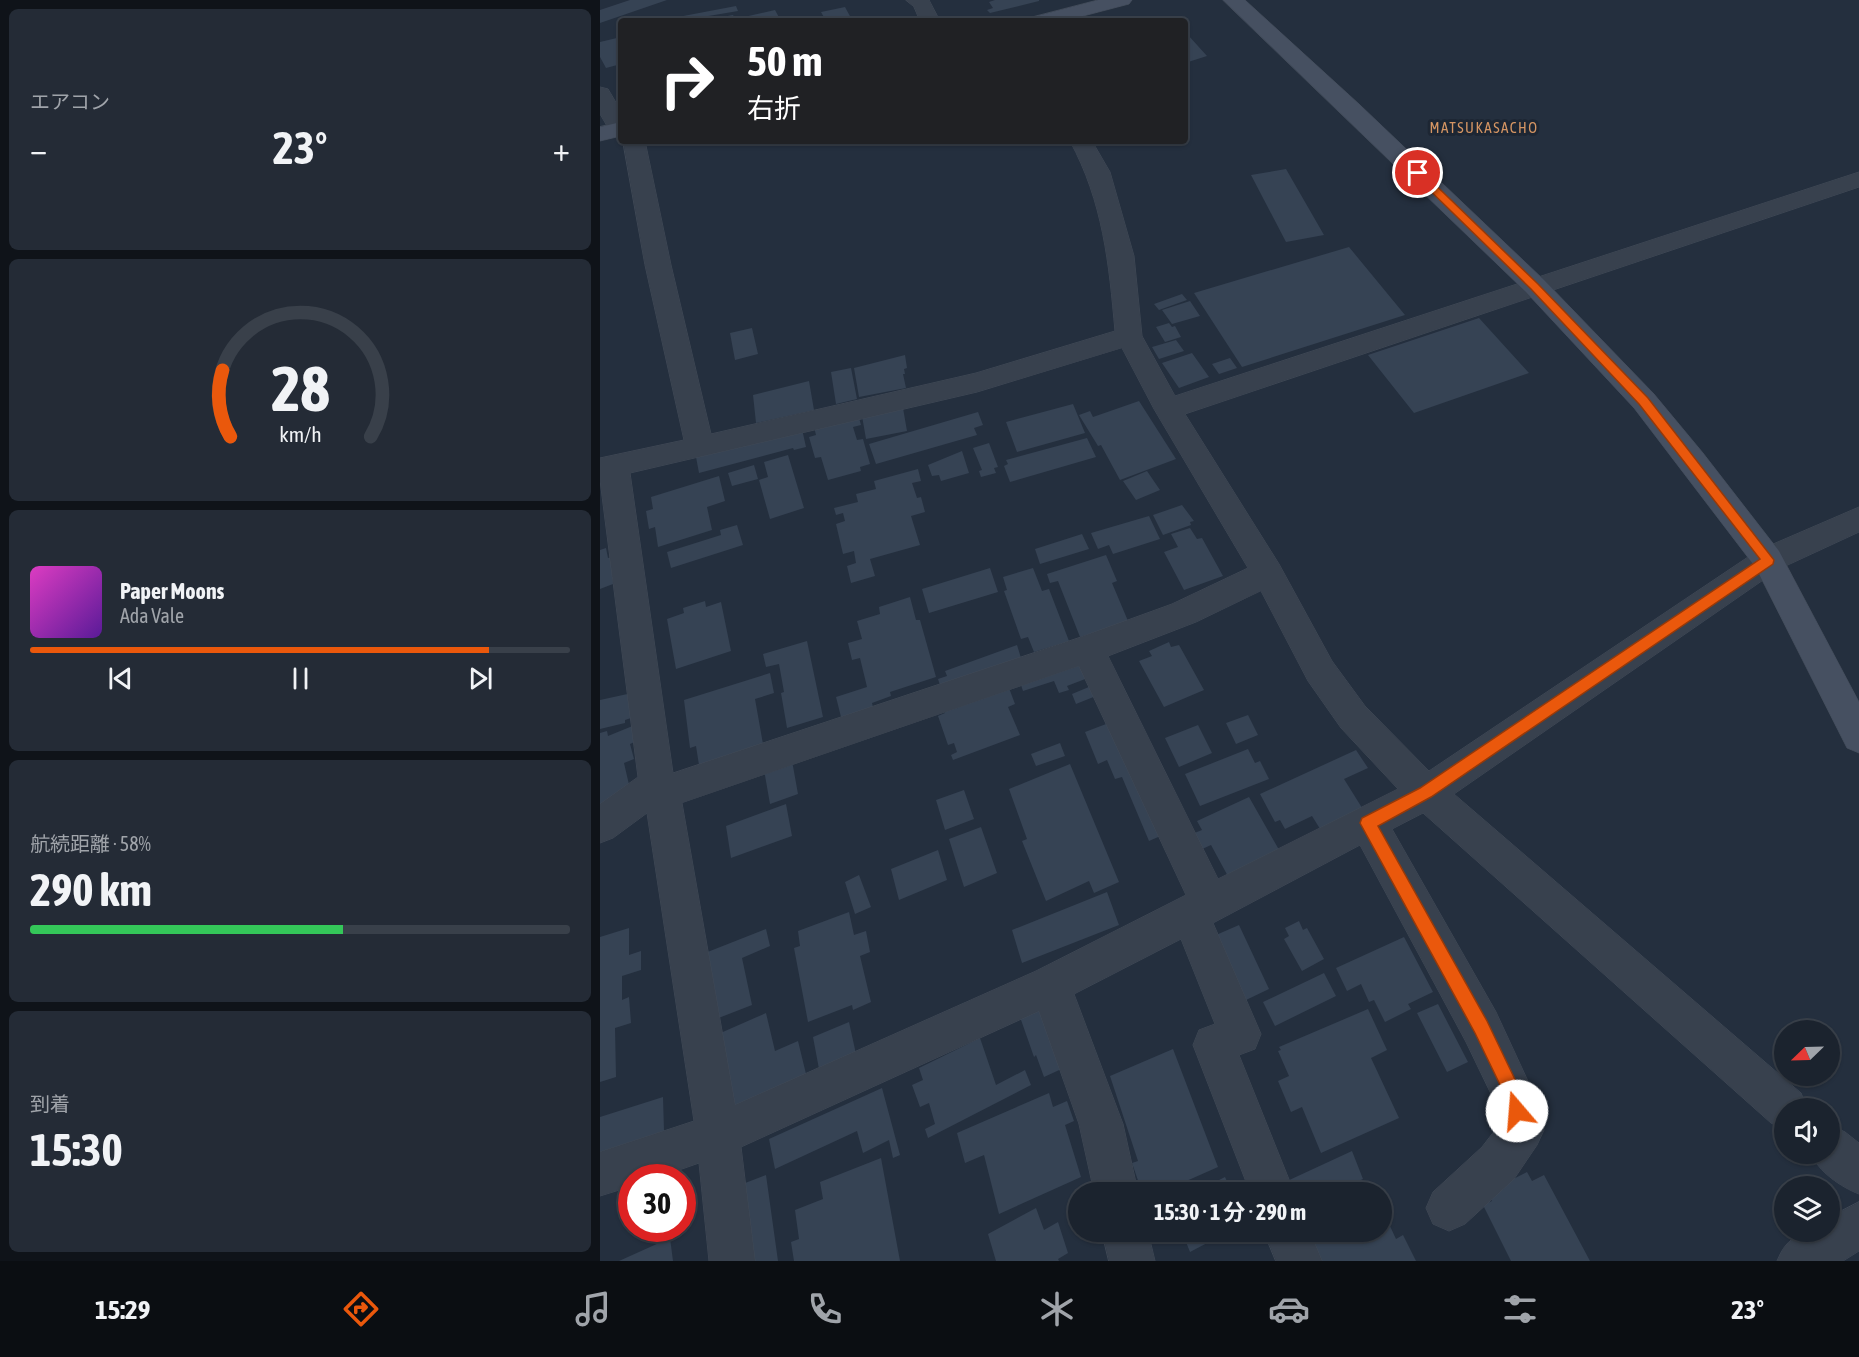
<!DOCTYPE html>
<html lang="ja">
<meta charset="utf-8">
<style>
body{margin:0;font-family:"Asap Condensed","Noto Sans JP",sans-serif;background:#242b36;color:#f1f3f6;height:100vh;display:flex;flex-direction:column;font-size:22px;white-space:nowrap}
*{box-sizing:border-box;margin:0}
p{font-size:20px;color:#a0a4aa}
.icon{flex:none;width:33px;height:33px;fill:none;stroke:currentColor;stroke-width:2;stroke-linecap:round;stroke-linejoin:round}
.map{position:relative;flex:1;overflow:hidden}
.panel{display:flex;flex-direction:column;gap:9px;padding:9px;background:#0f1319;width:600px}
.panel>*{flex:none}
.top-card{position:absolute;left:18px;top:18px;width:570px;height:126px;border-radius:6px;box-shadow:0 2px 4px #0004,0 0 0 2px #39404a;background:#202124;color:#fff;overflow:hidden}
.needle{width:39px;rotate:247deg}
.buttons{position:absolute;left:1174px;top:1020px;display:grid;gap:12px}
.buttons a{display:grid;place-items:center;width:66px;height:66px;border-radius:50%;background:#1b232e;box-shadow:0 2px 4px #0004,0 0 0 2px #39404a;font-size:30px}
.speed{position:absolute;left:18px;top:1164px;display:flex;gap:12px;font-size:30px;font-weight:700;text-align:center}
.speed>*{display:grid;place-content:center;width:78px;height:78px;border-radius:50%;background:#1b232e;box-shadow:0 2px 4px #0004,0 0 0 2px #39404a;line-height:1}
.speed .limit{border:9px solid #d22;background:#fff;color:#111}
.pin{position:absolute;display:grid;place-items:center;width:51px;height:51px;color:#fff;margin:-26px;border:3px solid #fff;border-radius:50%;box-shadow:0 2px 6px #0007}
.me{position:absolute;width:66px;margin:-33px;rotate:342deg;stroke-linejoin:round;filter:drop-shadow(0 0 4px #0008)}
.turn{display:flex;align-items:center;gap:21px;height:126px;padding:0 30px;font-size:27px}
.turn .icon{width:78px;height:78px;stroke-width:2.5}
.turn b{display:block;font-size:42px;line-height:51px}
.big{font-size:45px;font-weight:700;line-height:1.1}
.panel .tile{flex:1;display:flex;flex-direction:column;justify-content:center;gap:9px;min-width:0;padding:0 21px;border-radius:9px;background:#242b36}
.panel .dial{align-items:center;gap:0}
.dial svg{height:156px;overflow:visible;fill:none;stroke:#39404a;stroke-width:7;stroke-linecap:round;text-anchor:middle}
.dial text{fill:#f1f3f6;stroke:none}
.song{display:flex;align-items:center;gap:18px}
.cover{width:72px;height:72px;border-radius:9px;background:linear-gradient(135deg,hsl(310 70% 55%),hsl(270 70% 35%))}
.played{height:6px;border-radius:3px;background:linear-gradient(90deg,#ea580c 85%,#39404a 85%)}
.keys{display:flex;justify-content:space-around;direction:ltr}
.heat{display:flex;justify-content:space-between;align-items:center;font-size:33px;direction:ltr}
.charge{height:9px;border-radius:4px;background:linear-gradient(90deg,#34c759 58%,#39404a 0)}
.trip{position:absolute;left:468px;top:1182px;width:324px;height:60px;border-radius:30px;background:#1b232e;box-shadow:0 2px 4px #0004,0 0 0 2px #39404a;font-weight:700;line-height:60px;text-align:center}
.tabs{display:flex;height:96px;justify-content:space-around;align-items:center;background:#0b0e12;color:#a0a4aa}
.tabs .icon{width:42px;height:42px}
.tabs .on{color:#ea580c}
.tabs b{font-size:27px;color:#f1f3f6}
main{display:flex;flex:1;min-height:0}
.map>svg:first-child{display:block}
.building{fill:#364354}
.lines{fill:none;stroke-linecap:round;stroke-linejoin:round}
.street-casing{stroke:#414a57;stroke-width:1}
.secondary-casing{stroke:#414a57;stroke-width:1}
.street{fill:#38414e;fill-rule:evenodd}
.secondary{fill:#465061;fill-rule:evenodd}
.route{fill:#ea580c;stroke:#983908;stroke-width:1.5}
.labels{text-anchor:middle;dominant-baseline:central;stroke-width:6;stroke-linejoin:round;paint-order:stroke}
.far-neighbourhood-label{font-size:15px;letter-spacing:1.5px;fill:#d59563;stroke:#1d2633}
</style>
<main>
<section class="panel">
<div class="tile"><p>エアコン</p>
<div class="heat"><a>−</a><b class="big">23°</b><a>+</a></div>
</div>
<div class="tile dial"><svg viewBox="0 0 100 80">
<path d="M14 69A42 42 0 1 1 86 69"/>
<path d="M14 69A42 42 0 0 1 10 35" stroke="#ea580c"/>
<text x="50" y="56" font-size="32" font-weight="700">28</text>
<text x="50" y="72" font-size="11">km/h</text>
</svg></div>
<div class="tile">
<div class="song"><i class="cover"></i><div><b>Paper Moons</b><p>Ada Vale</p></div></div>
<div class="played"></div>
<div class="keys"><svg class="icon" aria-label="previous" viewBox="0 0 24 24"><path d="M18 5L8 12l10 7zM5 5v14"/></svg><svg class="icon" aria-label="pause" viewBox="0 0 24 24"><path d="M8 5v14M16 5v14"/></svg><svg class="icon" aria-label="next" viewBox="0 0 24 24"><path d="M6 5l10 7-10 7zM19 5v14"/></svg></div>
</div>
<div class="tile"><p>航続距離 · 58%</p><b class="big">290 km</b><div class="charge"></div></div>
<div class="tile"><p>到着</p><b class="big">15:30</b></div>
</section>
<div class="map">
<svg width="1259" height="1261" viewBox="0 0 1259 1261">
<rect width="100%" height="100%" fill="#242f3e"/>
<!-- building -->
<path class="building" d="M30 0H67L0 23V10Z
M395 0H439V1L390 13 387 10 393 8 389 2Z
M136 6 138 11 79 21 78 17Z
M245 7 251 18 263 16 266 21H226L221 12Z
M175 10 181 21H119L117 18 133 15 135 19Z
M588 35 607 56 585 63V36Z
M21 37V64L6 68 0 57V42Z
M686 169 724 235 686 242 651 175Z
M749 247 805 315 642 367 594 293Z
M582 294 587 300 559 310 554 304Z
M590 301 600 316 572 324 562 310Z
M879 318 929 373 814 413 768 355Z
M569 323 572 327 575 326 581 337 565 342 556 327Z
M152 328 158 354 135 360 130 333Z
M576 340 584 351 559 359 552 347Z
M592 353 609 377 579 388 562 363Z
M305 355 307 368 304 369 305 374H303L306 388 259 397 254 368Z
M630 358 637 368 619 374 612 364Z
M251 368 257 399 236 404 231 372Z
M209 381 214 410 156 423 153 395Z
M539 401 576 459 520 480 501 445 498 446 479 415 490 411 493 417Z
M473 404 485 433 417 452 406 422Z
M303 408 307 431 266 439 262 416Z
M378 412 383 425 374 428 377 435 276 464 269 444Z
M258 414 261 425 253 427 257 440 263 439 270 464 260 467 261 471 228 480 221 457 215 458 209 437 216 435 214 427Z
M202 429 206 447 194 450 193 448 99 473 96 457Z
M487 438 496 457 410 482 404 466 408 464 406 460Z
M389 443 398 467 394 468 396 473 381 477 379 471 382 470 373 448Z
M362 451 369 473 341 481 339 475 332 476 328 465Z
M188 455 204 508 170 519 159 480 168 477 164 462Z
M154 465 158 479 132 486 128 473Z
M318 469 321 481 312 483 317 498 321 497 325 512 311 516 320 545 270 559 275 576 251 583 247 566 256 563 254 551 243 554 236 524 245 521 243 513 236 515 234 508 258 502 256 494 276 489 274 481Z
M547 471 560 490 536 500 523 481Z
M119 476 125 501 107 507 112 530 58 547 55 527 49 529 46 511 53 509 51 497Z
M582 505 594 521 590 522 591 525 563 535 553 515Z
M549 516 560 539 513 554 509 545 498 549 491 533Z
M137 525 143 545 71 568 67 552 121 535 120 530Z
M590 528 597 539 602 538 623 576 584 590 564 552 578 547 571 534Z
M482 534 489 549 440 564 435 549Z
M6 548 8 558 16 556 19 574 12 576 13 584 0 589V550Z
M506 555 517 581 512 583 528 621 480 637 458 581 450 583 447 574Z
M390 568 398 592 329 613 322 589Z
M433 568 442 591 449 589 469 641 434 652 428 637 421 639 404 591 407 590 403 577Z
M310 597 316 620H320L336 677 290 692 291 696 272 703 273 707 241 717 236 697 267 687 260 658 252 660 248 643 262 639 257 621 280 614 279 607Z
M105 601 106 607 121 602 131 651 76 669 67 619 84 613 83 608Z
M207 641 223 717 187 728 181 693 184 692 179 664 166 667 163 654Z
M569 642 571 647 579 645 604 690 564 707 539 661 552 656 549 651Z
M417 645 421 658 340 685 338 679 347 676 345 671Z
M484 656 493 676 467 686 469 690 459 693 454 681 423 691 420 682Z
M170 673 174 693 155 699 163 744 99 765 96 746 90 748 84 700Z
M496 684 501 694 476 704 472 694Z
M409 688 415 704 408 707 420 735 353 760 351 755 357 752 354 743 348 745 338 716 345 713 342 703Z
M32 693 31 718 25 720V723L0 729V700Z
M648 715 658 735 636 744 626 723Z
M514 721 565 834 549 841 522 777 515 779 507 760 498 764 485 732Z
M35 725 39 740 30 744 34 759 24 763 30 789 0 817V733L7 731 8 736Z
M598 725 612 753 579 767 565 738Z
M460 743 465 756 436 766 431 754Z
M648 749 655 763 660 761 669 779 600 806 585 774Z
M756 750 768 768 744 779 764 811 722 832 712 816 685 829 680 820 675 822 660 794Z
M191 755 198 794 170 804 163 764Z
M470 764 519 882 494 893 489 881 446 901 422 841 427 839 409 789Z
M364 790 374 819 345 830 336 800Z
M649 797 682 855 630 880 611 845 600 850 592 834 602 830 597 821Z
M186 804 192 836 131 858 126 826Z
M381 827 397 873 364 887 349 839Z
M338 850 347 880 299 900 291 869Z
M259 875 271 907 255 914 245 882Z
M507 892 519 925 422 963 412 930Z
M249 912 254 935 266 931 270 952 260 956 271 1002 253 1010 252 1005 208 1022 194 948 200 946 198 931Z
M699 921 703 930 707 928 724 959 702 971 684 939 689 936 685 928Z
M639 925 669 989 646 1000 616 935Z
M29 928V955L41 951V970L22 976V1000L29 997 31 1023 15 1028 16 1077 0 1082V937Z
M166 929 170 946 142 958 152 1005 116 1019 105 953Z
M804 937 833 992 808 1004 811 1009 785 1022 774 1000 769 1002 761 984 747 991 736 968Z
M724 973 736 996 675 1026 663 1002Z
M838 1004 868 1062 847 1072 817 1013Z
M447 1005 468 1066 444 1077 436 1055 434 1057 420 1017Z
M768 1009 787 1050 771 1058 799 1118 721 1153 702 1107 691 1112 678 1081 689 1076 678 1051 681 1050 679 1047Z
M166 1013 175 1051 198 1041 207 1078 132 1113 116 1035Z
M249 1022 256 1054 219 1069 213 1037Z
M380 1038 396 1085 425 1070 431 1085 328 1138 325 1129 335 1124 329 1103 320 1107 312 1085 323 1080 319 1068Z
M573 1049 618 1167 566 1190 567 1192H542L532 1163 538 1161 510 1076Z
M282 1088 300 1155 293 1158 289 1140 263 1153 257 1131 175 1169 169 1139Z
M449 1093 453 1107 467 1101 474 1121 465 1125 481 1177 399 1214 384 1155 365 1163 357 1133Z
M63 1097 64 1131 0 1152V1117Z
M752 1151 763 1179 735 1192H690L685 1182Z
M281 1158 300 1261H194L191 1242 199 1239 195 1210 223 1199 220 1182Z
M927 1172 932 1181 944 1175 990 1261H911L883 1205 892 1201 888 1192Z
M166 1175 178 1261H150L140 1185Z
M625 1177 632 1192H595Z
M436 1208 444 1230 458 1222 468 1253 458 1259 459 1261H396L388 1234Z
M782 1209 796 1239 803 1235 816 1261H720L707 1232H782Z
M582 1232H628L590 1252Z
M70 1238 73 1261H19Z"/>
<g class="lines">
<defs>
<path id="street" d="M306 0H329L340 21H320L314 7Z
M0 87 8 89 21 111V138L13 136 0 114Z
M23 141H45L71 265 111 434 376 373 515 331C509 263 503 202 470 141H492L510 172 534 256 542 336 575 396 1259 172V187L585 414 679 564 732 661 765 706 829 771 1157 551 1259 507V532L1179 569 854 794 1201 1093 1207 1108H1185V1129L1171 1123 823 813 792 829 896 1012 933 1092 944 1130 937 1145 914 1179 865 1224 849 1231 833 1224 826 1208 833 1192 882 1147 899 1125 892 1096 866 1042 760 845 613 923 661 1034 655 1049 639 1055 694 1192H650L593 1045 599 1030 615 1024 581 939 474 994 523 1124 538 1192H494L479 1124 439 1011 141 1147 155 1261H109L99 1163 56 1178H32V1186L0 1196V1152L94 1121 47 813 13 838 0 843V804L38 777 0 480V458L84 440 45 265ZM522 348 554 409 648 568 572 604 481 637 73 773 30 473 377 392ZM661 591 708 681 741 728 798 789 618 879 508 656 596 622ZM479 666 586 895 436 971 135 1105 82 803Z
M1230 1125 1245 1132 1259 1143V1194C1241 1187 1219 1172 1211 1154H1230Z
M1259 1202V1251L1243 1261H1177C1188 1234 1202 1232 1230 1232V1217Z
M502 1232H548L555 1261H509Z
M664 1232H710L722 1261H676Z"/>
<path id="secondary" d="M498 0H532L529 4 464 21H430L433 17Z
M623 0H645L759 104 944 280 1054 394 1103 453 1179 551 1259 702V753L1247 748 1156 568 1034 408 926 292Z
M21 122V136L0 141V127Z"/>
</defs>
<!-- street casing -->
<use href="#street" class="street-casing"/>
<!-- secondary casing -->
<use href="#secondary" class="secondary-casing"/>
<!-- street -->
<use href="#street" class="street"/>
<!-- secondary -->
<use href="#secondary" class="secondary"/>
</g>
<!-- route -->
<path class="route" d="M814 171H821L938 284 1048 398 1174 560 1173 564 831 797 778 826 887 1021 921 1092 926 1111 923 1117 917 1120 911 1117 904 1093 875 1033 760 823 762 818 820 788 1160 559 1039 404 931 289 814 175Z"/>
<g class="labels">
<!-- far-neighbourhood labels -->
<g class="far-neighbourhood-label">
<text x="884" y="127">MATSUKASACHO</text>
</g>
</g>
</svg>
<div class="buttons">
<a><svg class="needle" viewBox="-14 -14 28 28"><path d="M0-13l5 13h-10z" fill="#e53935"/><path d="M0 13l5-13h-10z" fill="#a0a4aa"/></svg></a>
<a><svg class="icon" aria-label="sound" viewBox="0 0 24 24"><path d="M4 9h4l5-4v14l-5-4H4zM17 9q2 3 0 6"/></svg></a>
<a><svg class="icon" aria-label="layers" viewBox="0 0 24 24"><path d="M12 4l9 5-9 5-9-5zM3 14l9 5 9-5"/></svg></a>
</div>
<div class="speed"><div class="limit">30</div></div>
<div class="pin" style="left:818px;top:173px;background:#d93025"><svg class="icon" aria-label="arrive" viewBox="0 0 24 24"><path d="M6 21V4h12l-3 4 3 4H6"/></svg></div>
<svg class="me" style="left:917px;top:1111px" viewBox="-20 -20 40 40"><circle r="19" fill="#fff"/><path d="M0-13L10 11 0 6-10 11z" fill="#ea580c"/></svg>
<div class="trip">15:30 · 1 分 · 290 m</div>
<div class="top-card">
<div class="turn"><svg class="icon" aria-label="right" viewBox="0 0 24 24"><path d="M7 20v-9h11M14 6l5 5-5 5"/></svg><div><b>50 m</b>右折</div></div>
</div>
</div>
</main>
<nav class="tabs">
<b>15:29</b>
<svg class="icon on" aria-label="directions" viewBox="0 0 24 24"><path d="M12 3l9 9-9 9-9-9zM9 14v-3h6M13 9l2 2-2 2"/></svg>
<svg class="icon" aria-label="music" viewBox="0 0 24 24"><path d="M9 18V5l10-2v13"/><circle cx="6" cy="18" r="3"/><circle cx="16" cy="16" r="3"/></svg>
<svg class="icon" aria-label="phone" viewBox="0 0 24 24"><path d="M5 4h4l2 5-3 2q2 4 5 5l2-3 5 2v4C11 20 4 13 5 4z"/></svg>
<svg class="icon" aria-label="climate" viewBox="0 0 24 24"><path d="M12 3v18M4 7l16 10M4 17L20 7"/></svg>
<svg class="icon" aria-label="car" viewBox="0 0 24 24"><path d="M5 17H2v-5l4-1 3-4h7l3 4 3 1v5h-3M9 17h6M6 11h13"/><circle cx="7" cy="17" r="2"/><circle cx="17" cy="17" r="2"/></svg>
<svg class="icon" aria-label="filters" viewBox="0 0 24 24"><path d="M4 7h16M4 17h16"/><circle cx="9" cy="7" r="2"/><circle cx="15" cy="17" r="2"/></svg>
<b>23°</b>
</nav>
